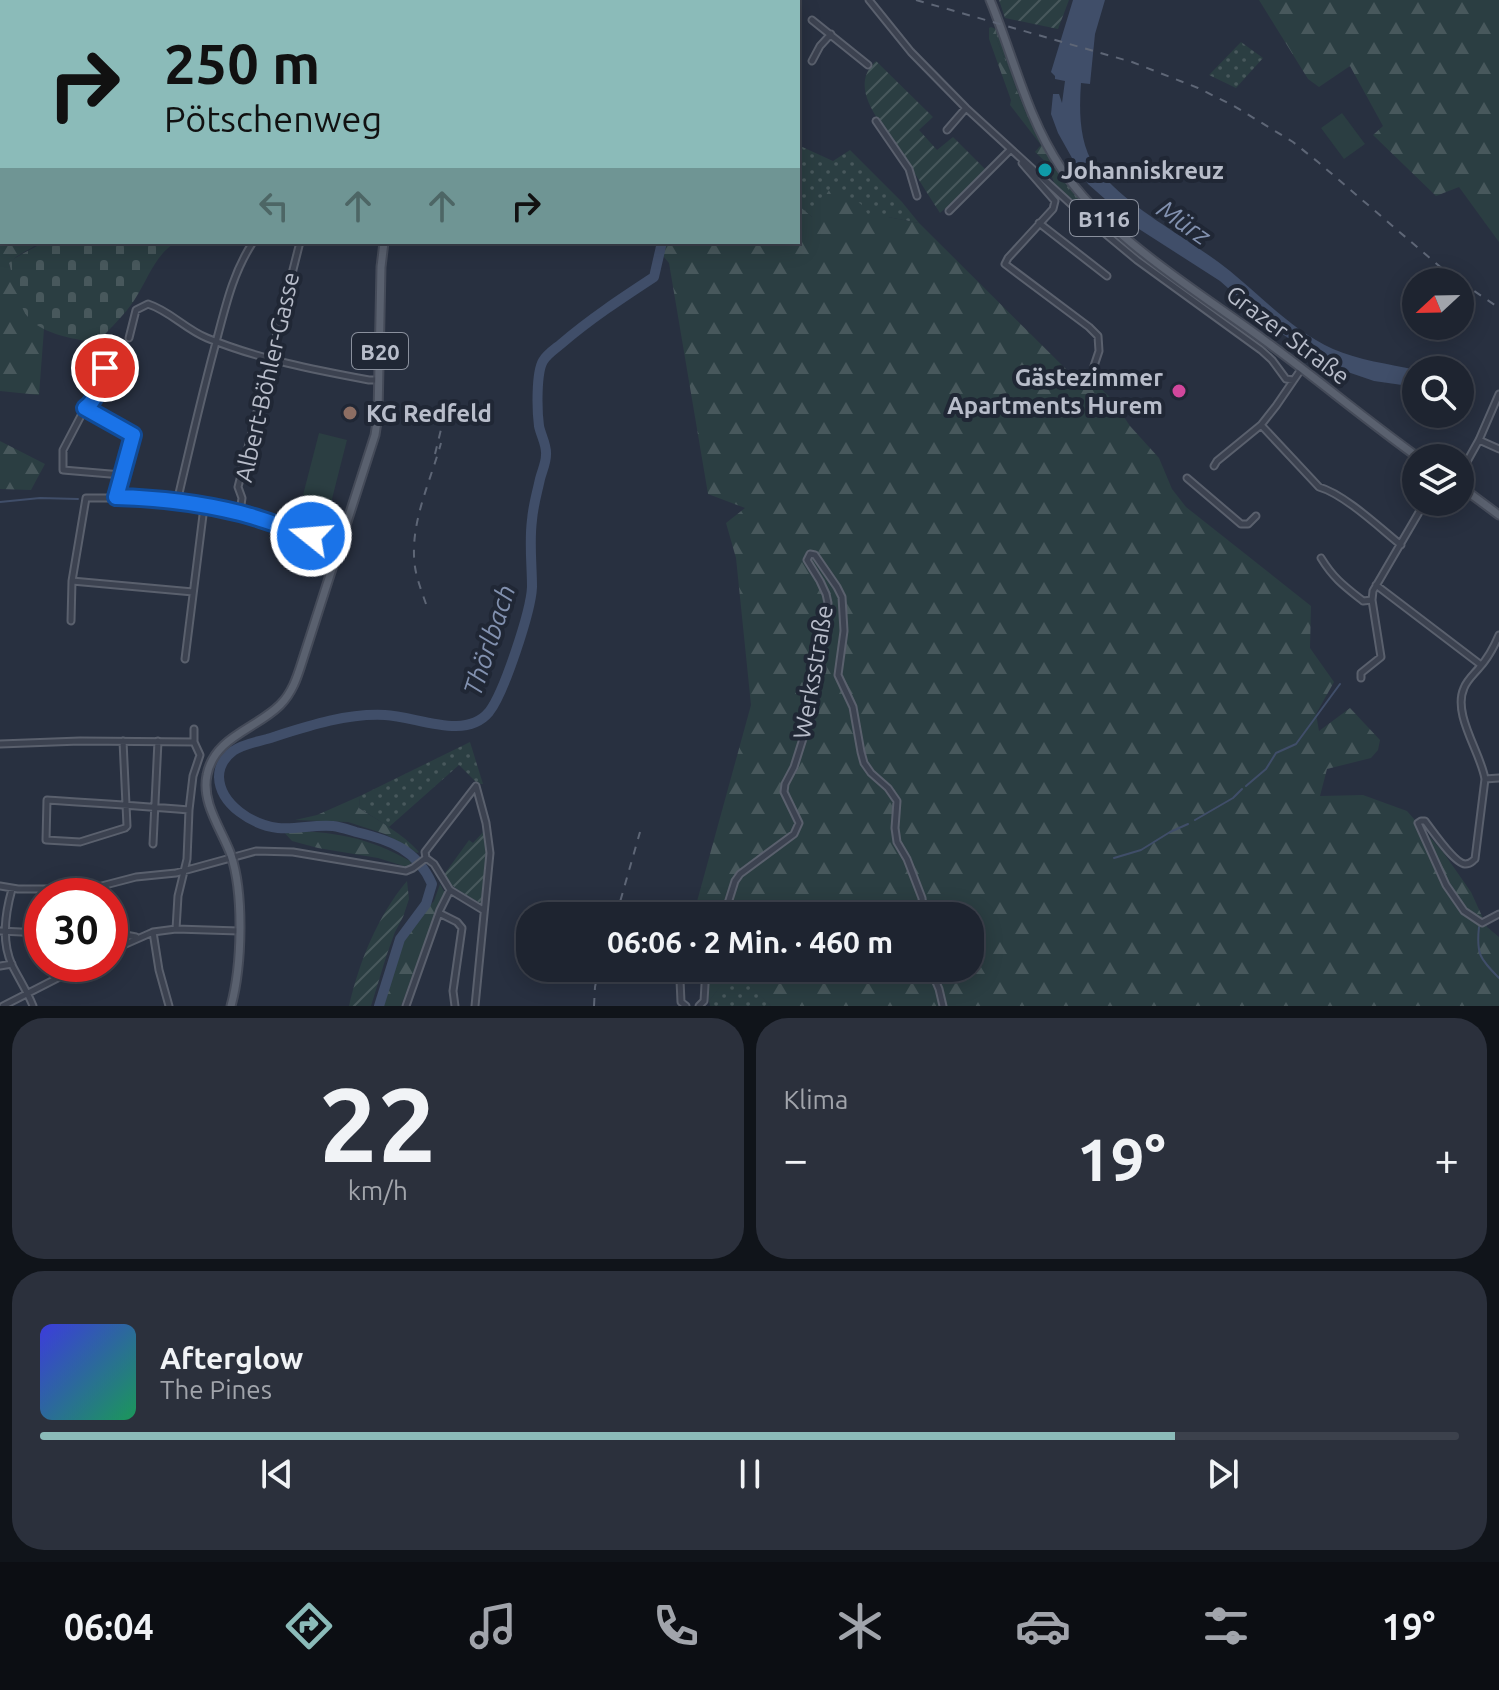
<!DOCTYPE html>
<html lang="de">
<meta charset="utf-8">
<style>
body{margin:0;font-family:Ubuntu,sans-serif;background:#2b303c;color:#f1f3f6;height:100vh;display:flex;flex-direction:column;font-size:30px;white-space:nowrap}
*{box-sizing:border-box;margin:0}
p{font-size:26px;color:#a1a4ab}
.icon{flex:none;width:44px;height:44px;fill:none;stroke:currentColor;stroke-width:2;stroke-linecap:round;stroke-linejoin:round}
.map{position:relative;height:1006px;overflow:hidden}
.details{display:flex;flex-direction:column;gap:12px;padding:12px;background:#10141a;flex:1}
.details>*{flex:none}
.banner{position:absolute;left:0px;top:0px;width:800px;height:244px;box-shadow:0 4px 20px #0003,0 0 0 2px #3c414c;background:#8bbbb9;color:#111;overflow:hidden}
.needle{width:52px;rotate:248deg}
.buttons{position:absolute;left:1402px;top:268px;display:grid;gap:16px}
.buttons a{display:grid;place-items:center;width:72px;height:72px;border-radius:50%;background:#1e2430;box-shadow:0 4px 20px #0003,0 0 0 2px #3c414c;font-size:40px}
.speed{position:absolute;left:24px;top:878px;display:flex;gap:16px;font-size:40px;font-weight:700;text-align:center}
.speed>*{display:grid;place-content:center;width:104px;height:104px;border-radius:50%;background:#1e2430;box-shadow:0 4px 20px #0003,0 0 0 2px #3c414c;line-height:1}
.speed .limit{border:12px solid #d22;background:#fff;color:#111}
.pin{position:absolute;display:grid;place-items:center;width:68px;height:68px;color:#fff;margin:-34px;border:4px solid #fff;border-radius:50%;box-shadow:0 2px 8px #0007}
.me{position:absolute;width:88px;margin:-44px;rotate:287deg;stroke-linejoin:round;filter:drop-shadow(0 0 6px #0008)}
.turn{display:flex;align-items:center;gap:28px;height:168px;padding:0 32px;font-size:36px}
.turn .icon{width:104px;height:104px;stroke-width:2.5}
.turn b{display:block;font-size:56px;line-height:68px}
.lanes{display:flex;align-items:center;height:76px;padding:0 32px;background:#0003;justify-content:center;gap:40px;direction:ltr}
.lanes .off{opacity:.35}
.big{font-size:60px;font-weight:700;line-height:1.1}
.details .tile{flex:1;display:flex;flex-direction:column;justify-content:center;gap:12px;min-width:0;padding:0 28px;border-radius:32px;background:#2b303c}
.details .dial{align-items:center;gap:0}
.dial b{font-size:104px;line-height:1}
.song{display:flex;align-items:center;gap:24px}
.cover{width:96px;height:96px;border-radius:12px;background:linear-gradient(135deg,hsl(240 70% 55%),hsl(150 70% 35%))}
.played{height:8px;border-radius:4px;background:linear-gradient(90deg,#8bbbb9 80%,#3c414c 80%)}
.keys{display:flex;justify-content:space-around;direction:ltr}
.heat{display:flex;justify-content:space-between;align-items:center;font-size:44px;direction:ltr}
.details .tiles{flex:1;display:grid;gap:12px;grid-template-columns:1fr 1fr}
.tile:last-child{grid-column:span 2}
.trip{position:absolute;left:516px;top:902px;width:468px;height:80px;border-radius:32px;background:#1e2430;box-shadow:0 4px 20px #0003,0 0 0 2px #3c414c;font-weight:700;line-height:80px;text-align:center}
.menu{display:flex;height:128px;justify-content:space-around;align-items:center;background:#0c0e13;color:#a1a4ab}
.menu .icon{width:56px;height:56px}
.menu .active{color:#8bbbb9}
.menu b{font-size:36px;color:#f1f3f6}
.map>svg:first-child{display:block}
.grass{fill:url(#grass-dots)}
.forest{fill:url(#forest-firs)}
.cemetery{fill:url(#cemetery-stones)}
.garden{fill:url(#garden-furrows)}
.pitch{fill:#2b3e42}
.water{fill:#404e69}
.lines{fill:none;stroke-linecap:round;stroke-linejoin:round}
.stream{stroke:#404e69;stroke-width:2}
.river{stroke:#404e69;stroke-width:10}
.minor-casing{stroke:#5a606d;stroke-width:9}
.major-casing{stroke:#454b59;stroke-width:11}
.minor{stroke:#3c4250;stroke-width:5}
.major{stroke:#5a616f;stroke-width:7}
.rail{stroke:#5e6676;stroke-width:2;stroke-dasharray:8 8;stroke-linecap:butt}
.route-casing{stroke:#114b97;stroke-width:20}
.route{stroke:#1a73e8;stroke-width:14}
.culture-dot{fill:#0f9aa8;stroke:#202735;stroke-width:3}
.hotel-dot{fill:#d1479c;stroke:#202735;stroke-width:3}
.education-dot{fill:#8d6e63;stroke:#202735;stroke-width:3}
.labels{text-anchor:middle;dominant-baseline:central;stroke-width:8;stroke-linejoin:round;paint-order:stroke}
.shield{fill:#202735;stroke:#8a909d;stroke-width:2}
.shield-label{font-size:22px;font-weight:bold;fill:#b8bdca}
.poi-label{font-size:24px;font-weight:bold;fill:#b8bdca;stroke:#202735;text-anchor:start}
.street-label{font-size:24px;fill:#b8bdca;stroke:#202735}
.water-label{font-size:26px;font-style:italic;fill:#8291af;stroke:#202735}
</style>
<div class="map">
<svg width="1499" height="1006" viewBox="0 0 1499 1006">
<defs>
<pattern id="grass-dots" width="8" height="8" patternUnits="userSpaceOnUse" patternTransform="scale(2)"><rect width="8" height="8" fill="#2b3e42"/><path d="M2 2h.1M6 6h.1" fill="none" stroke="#48585c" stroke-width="1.8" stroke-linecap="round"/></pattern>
<pattern id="forest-firs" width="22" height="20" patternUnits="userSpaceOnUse" patternTransform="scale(2)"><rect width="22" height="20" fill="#2b3e42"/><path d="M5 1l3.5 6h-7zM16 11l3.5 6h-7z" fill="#48585c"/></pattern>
<pattern id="cemetery-stones" width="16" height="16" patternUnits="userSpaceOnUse" patternTransform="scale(2)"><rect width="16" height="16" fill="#2b3e42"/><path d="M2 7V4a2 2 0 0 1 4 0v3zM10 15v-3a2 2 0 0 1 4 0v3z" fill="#48585c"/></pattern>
<pattern id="garden-furrows" width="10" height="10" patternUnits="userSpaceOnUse" patternTransform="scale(2)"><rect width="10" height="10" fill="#2b3e42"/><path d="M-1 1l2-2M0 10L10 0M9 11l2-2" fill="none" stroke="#48585c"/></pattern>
</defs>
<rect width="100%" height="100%" fill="#283040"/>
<!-- grass -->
<path class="grass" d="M996 29 999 30 1019 85 1022 98 1058 170 1092 214 1147 260 1146 262 1073 200 1075 197 1069 191 1055 167 1026 114 997 40Z
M1241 42 1263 58 1236 88 1209 75Z
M798 145 833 161 850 150 902 202 919 223 888 217H812L798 205Z
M470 742 483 784H478L459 765 389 827 359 808 360 796Z
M734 968 771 1006H710L709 1001Z"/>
<!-- forest -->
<path class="forest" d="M1259 0H1499V242L1459 187 1436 196 1373 135 1383 126 1350 66 1319 87 1308 79Z
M2 20V242H41L16 257 9 264 27 316 44 329 39 395 0 391V21Z
M991 27 996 29 997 40 1026 114 1055 167 1069 191 1075 197 1073 200 1054 183 1048 164 1035 152 1041 145 1010 105 1011 100 989 39V28Z
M831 187 861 204 869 216 888 217 919 223 1078 381 1092 372 1097 385 1112 399 1130 426 1159 458 1172 489 1186 507 1311 606 1310 648 1334 682 1316 714 1319 731 1350 708 1380 740 1378 750 1371 758 1327 769 1320 796 1363 795 1407 811 1443 852 1471 892 1487 927 1499 937V1006H771L734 969 709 1001 707 968H970V916H693L751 705 736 558 726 523 745 508 708 494 669 263 663 256 666 242H798V205L812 217Z
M0 441 45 464 31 490 0 489Z
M360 796 359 808C380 822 402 833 419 852L417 853 414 851 385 834 348 822 295 820 317 815Z
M282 830C334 832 366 836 412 862L407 867 378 858 318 848 292 841Z
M440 884 446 895 438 907 401 1006H381L401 946 416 921 434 901Z"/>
<!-- cemetery -->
<path class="cemetery" d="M43 242H176C155 255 148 279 135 299 125 315 109 329 97 343 75 339 43 335 28 317 19 307 13 277 9 263 19 254 32 250 43 242Z"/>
<!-- garden -->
<path class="garden" d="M999 0H1069L1058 29 1005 18Z
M876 61 933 117 919 130 937 150 953 137 987 171 940 213C926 192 913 170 899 149 883 125 846 88 876 61Z
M485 830 487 866 482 904C468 896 453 889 443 876L469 840 473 843Z
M407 881 409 899 403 917 395 932 387 954 371 1006H349C359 962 378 915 407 881Z"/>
<!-- pitch -->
<path class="pitch" d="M1342 113 1365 144 1344 159 1321 128Z
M319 433 347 440 331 503 303 495Z"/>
<!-- water -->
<path class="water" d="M1073 0H1105L1095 34 1090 84 1081 83C1079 111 1079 142 1095 167 1098 171 1103 176 1107 180 1143 217 1190 239 1230 271 1263 298 1293 331 1333 349 1358 360 1389 364 1416 370V387L1374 381 1333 367 1273 328 1220 281 1139 229 1088 184 1072 158 1058 133 1051 114 1053 94H1059L1062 103 1065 81 1055 79V76L1051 72Z"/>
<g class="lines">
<!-- stream -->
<path class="stream" d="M0 502 40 498 78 499
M1246 786 1266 769 1276 753 1296 744 1340 684
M1195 820 1233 798 1242 789
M1114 858 1141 850 1170 832 1188 824
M1479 927C1476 954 1480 959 1499 978"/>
<!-- river -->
<path class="river" d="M753 2V0
M379 1006 400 939 426 904 432 884C417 850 391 840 356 832 349 830 341 827 333 826 315 824 296 830 278 828 253 825 220 805 219 777 219 766 225 757 233 751 243 744 256 742 267 739 305 727 345 713 385 715 416 716 465 741 489 712 504 693 531 611 532 587 532 565 529 542 532 520 533 506 537 493 540 479 542 471 546 463 546 455 547 445 541 436 539 426 537 411 536 373 543 361 547 354 555 349 561 344 590 319 622 298 654 277L662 242"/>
<defs>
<path id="minor" d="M350 0 352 2
M566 0 567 2
M869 0 911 52 966 108 1084 216 1137 260 1261 350 1272 360 1286 379 1293 380
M194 2 195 0
M812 20 868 65
M812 61 820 46 831 34
M876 121 909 169 917 196
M947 130 966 108
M1022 163 1055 201 1053 209 1008 258 1005 264 1089 327 1098 336 1099 351 1094 366
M949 211 1010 150
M1039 223 1107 276
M129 338 136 310 148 304C170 311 185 329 207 338 258 359 315 370 369 380H379
M111 345 101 384 91 403 85 408 63 450V470L122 475
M85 408 133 435 116 497
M1261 425 1319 487C1344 494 1380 528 1401 545
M1479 440 1499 449
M1214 466 1217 461 1261 425 1276 406 1302 368
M1460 474 1479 440 1499 394
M1187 478 1241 524H1248L1256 516
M177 502C189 450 201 398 215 346 225 309 232 274 253 242
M240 512 242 498 238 487 300 242
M1321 558C1334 579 1344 586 1363 601L1372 600
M72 581 193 592
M1376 585 1481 665
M71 621 72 581 86 498H139L240 513 311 536 339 547
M1499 635C1494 647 1488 658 1479 668 1474 674 1467 680 1464 688 1452 714 1481 753 1485 779L1475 859C1471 862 1471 864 1465 864 1454 863 1432 830 1425 821H1421L1418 823 1446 885 1464 911 1482 923 1499 914
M185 659 204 507
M1361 678V673L1381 657 1372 600 1373 591 1425 502
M123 741 127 826 125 828 80 842 46 840 47 800C94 803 142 806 189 810
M0 744 80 741 194 742
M1485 779 1499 778
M153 844 158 741
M426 858 425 852 476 786 486 823 490 853 475 1006
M426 858 434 864 450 890 483 910
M0 886 18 889H90L136 877 176 873 256 851 293 852 406 871 413 868 426 858
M12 889C5 914 1 941 12 965 19 979 27 991 33 1006
M439 913 457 922 462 928 453 991 455 1006
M724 916 735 881 740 874 794 834 799 823 784 792 785 784 794 767 807 726 808 683 823 636 828 603 826 594 820 581 807 560 810 554 815 555 837 587 842 597 844 631 838 675 853 707 861 752 864 763 871 773 888 788 897 801 895 828 897 842 907 859 922 898 924 916
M176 929 178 896 187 859 189 810 193 776 200 755 194 742V729
M0 931 42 933
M110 932 136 937
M153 932 159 970 169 1006
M110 951 153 932 176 929 239 931
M0 966 12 964
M681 968 680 980 681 1002 686 1006
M930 968 939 989 943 1006
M3 1006 85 964
M406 1006 440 910 450 890
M699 1006 704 1001 706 968"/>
<path id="major" d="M379 0 380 2
M990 0C1013 55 1027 118 1061 168 1108 238 1196 290 1264 340 1316 378 1366 420 1419 458
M1460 486 1499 515
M231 1006C242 966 244 894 231 855 222 830 201 803 207 775 214 737 256 729 280 705 292 693 297 678 302 662L375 435 378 415 381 267 384 242"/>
</defs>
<!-- minor casing -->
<use href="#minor" class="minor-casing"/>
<!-- major casing -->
<use href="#major" class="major-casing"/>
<!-- minor -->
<use href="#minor" class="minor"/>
<!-- major -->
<use href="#major" class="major"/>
<!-- rail -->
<path class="rail" d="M445 0 456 2
M916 0 1132 62 1198 88 1234 106 1293 142 1318 162 1445 271 1499 308
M628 2 644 0
M652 2 667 0
M435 454 444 417
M426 604C422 592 417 580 415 567 409 524 430 483 441 443
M616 916 640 832
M594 1006 595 987 599 968"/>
</g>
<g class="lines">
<defs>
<path id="route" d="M105 368C101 382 97 400 85 408L133 435 116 497C157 498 200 503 240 513 264 519 287 529 311 536"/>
</defs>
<!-- route casing -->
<use href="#route" class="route-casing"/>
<!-- route -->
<use href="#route" class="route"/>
</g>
<!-- markers -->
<circle class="culture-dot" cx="1045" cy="170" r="8"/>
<circle class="hotel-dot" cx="1179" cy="391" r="8"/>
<circle class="education-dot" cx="350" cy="413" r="8"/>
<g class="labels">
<!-- shield labels -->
<g class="shield">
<rect x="1070" y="200" width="68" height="36" rx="6"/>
<rect x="352" y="333" width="56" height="36" rx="6"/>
</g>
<g class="shield-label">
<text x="1104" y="218">B116</text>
<text x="380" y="351">B20</text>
</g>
<!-- poi labels -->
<g class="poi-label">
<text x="1061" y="170">Johanniskreuz</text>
<text x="1163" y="377" text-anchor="end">Gästezimmer<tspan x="1163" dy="28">Apartments Hurem</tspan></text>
<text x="366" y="413">KG Redfeld</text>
</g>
<!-- street labels -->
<g class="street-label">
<text transform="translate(1288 335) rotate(37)">Grazer Straße</text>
<text transform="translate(267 377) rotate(-77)">Albert-Böhler-Gasse</text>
<text transform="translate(813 672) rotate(-80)">Werksstraße</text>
</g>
<!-- water labels -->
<g class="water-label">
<text transform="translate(1184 222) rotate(35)">Mürz</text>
<text transform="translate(489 640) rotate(-72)">Thörlbach</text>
</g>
</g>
</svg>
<div class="buttons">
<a><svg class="needle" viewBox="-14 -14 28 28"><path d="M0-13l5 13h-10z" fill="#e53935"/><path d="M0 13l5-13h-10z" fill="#a1a4ab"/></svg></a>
<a><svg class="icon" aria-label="search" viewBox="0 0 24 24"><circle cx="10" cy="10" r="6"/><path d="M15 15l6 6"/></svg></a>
<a><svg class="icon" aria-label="layers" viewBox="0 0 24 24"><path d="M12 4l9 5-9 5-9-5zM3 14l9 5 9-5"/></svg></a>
</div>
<div class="speed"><div class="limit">30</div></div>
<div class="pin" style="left:105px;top:368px;background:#d93025"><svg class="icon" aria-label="arrive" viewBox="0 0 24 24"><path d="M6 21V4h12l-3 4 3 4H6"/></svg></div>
<svg class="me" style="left:311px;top:536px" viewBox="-20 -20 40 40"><circle r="17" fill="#1a73e8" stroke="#fff" stroke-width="3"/><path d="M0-11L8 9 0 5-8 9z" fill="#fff"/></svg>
<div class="trip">06:06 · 2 Min. · 460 m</div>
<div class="banner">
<div class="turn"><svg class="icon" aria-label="right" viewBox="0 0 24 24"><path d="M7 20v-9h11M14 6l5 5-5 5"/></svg><div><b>250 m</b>Pötschenweg</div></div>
<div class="lanes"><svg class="icon off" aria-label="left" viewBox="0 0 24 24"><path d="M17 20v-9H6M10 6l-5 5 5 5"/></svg><svg class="icon off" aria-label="ahead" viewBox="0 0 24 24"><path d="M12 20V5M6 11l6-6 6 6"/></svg><svg class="icon off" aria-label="ahead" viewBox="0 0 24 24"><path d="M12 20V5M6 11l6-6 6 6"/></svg><svg class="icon" aria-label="right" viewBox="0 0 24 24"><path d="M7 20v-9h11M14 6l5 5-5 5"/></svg></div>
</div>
</div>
<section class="details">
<div class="tiles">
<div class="tile dial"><b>22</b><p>km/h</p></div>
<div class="tile"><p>Klima</p>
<div class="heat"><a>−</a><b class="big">19°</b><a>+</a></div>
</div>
<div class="tile">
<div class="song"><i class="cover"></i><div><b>Afterglow</b><p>The Pines</p></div></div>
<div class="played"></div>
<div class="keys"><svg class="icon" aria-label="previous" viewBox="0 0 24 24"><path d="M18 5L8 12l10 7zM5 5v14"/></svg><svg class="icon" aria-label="pause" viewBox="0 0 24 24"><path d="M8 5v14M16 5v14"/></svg><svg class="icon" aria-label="next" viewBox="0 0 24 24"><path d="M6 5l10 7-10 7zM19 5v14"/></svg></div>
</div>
</div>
</section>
<nav class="menu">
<b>06:04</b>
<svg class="icon active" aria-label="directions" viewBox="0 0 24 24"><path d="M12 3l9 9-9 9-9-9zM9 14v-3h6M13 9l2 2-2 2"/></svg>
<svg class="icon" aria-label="music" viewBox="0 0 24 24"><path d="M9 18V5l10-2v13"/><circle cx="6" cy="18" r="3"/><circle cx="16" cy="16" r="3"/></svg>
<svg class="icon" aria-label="phone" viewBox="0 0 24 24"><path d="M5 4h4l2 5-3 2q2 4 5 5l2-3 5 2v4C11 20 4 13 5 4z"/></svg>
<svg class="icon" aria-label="climate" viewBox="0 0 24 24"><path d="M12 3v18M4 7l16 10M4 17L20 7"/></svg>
<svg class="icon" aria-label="car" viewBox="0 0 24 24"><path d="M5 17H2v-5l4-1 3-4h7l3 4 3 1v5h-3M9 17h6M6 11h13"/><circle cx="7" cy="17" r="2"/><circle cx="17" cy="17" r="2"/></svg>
<svg class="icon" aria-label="filters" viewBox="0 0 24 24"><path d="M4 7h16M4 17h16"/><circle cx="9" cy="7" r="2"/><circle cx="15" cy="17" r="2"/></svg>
<b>19°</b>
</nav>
